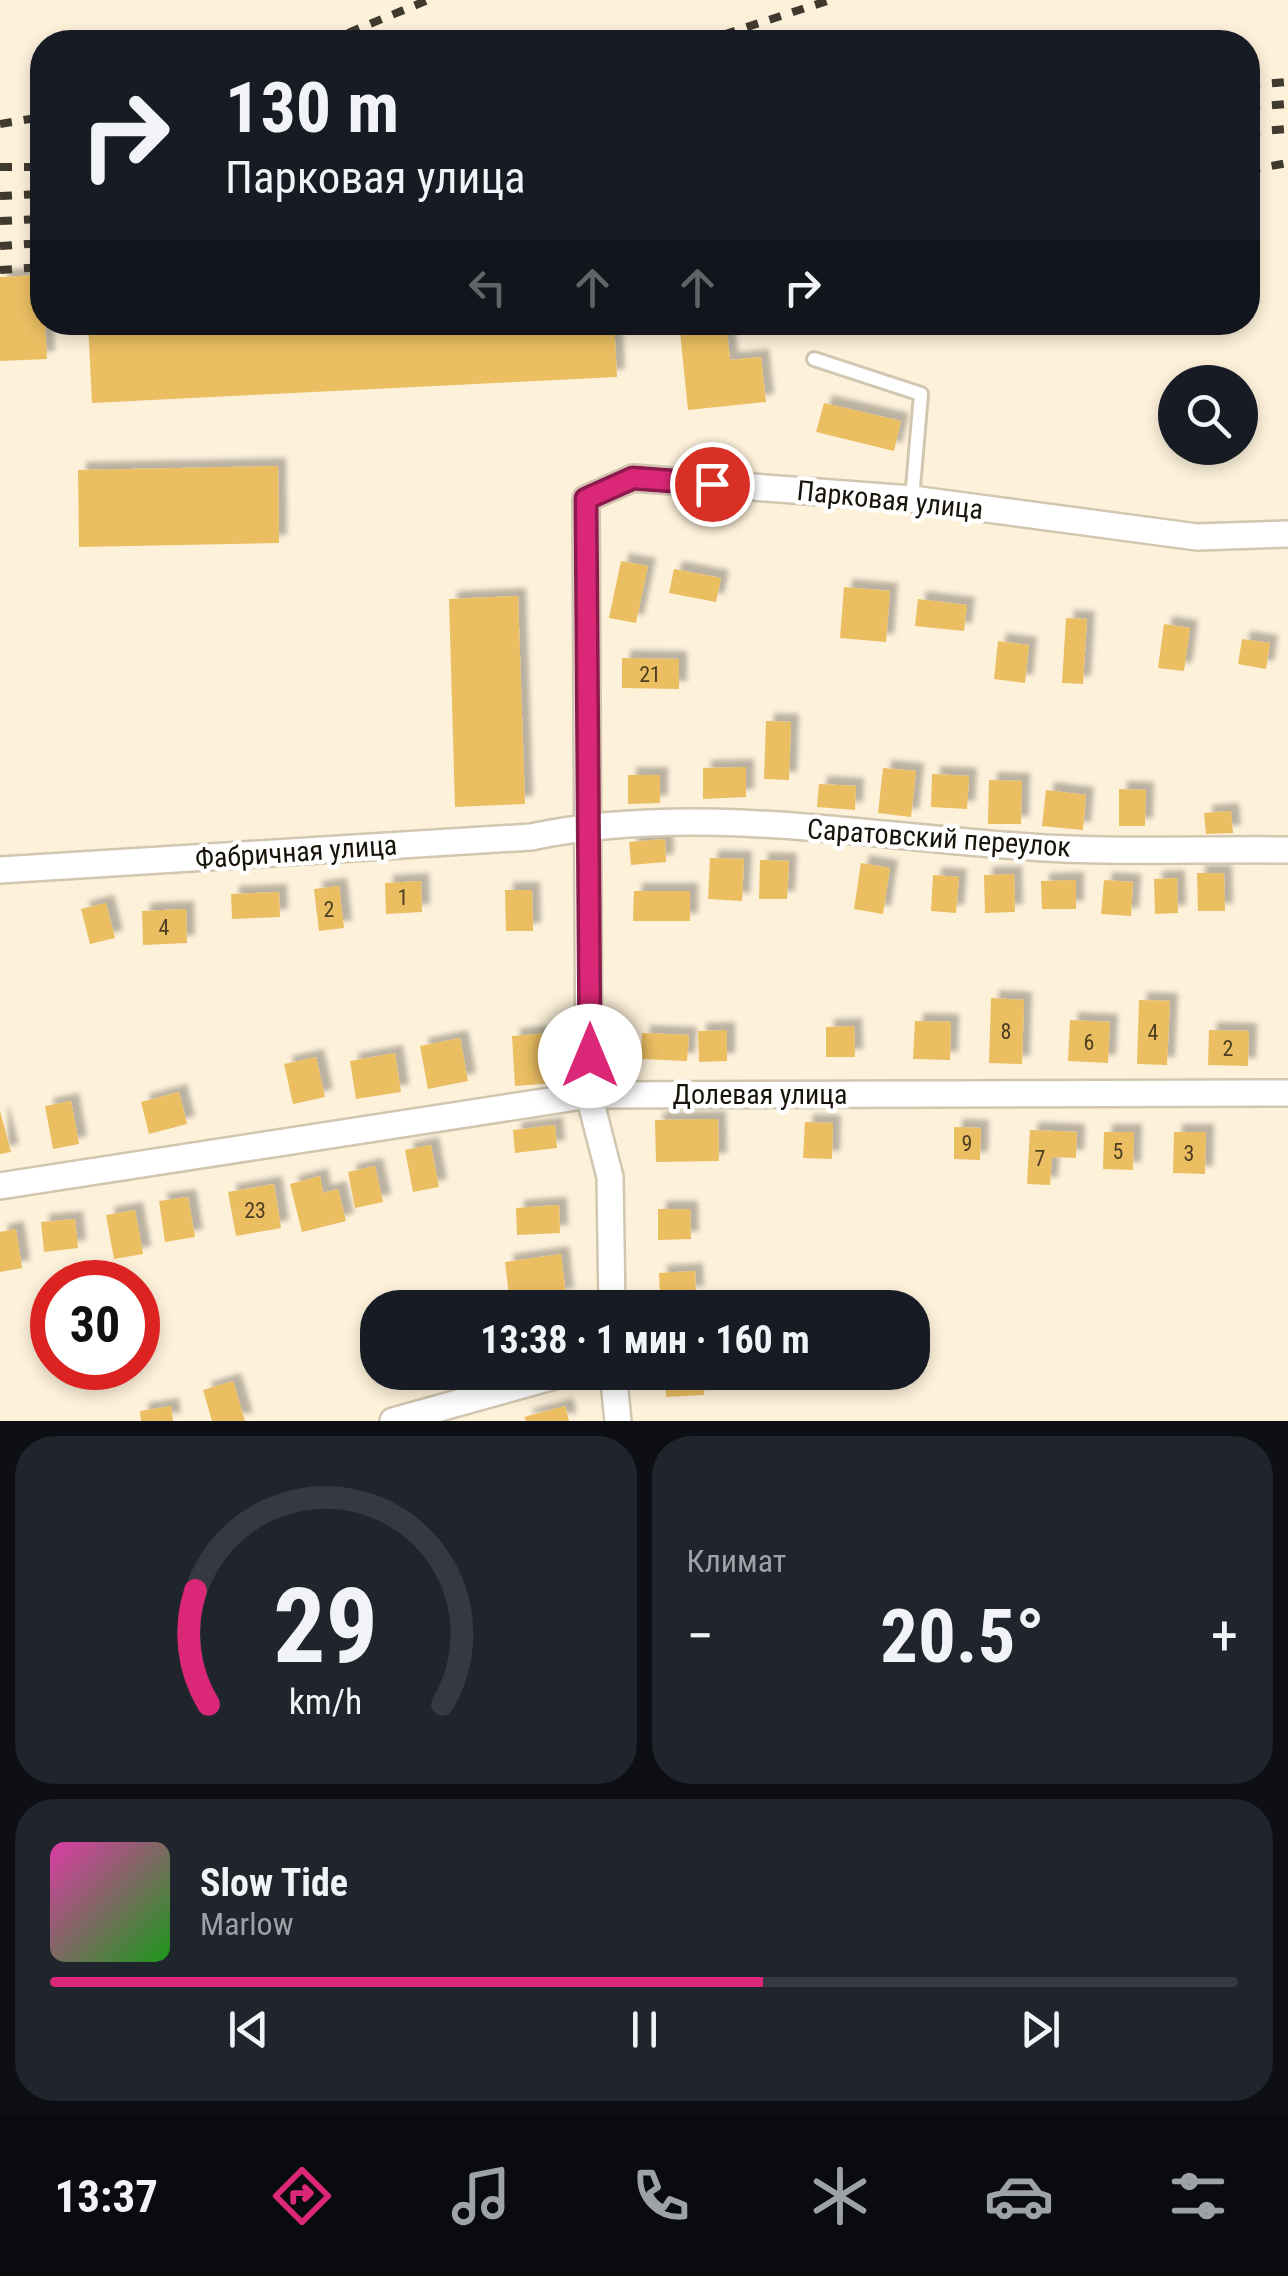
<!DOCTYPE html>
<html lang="ru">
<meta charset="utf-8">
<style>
body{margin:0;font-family:"Roboto Condensed",sans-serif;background:#20242c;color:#f1f3f6;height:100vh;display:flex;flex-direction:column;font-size:38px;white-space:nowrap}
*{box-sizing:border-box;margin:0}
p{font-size:32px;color:#9ea1a6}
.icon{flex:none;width:55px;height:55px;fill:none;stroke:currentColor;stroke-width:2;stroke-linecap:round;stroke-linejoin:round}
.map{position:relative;height:1421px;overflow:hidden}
.drawer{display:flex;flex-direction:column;gap:15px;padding:15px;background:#0d0f14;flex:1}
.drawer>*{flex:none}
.top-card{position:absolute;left:30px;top:30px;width:1230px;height:305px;border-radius:40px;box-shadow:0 5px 15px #0003;background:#171b24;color:#f1f3f6;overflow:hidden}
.tools{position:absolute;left:1158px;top:365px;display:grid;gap:20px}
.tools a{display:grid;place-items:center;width:100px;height:100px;border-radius:50%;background:#171b24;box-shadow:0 5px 15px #0003;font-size:50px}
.speed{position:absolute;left:30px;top:1260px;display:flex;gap:20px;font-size:50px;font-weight:700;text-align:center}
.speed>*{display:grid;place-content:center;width:130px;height:130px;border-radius:50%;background:#171b24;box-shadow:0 5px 15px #0003;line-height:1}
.speed .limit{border:15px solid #d22;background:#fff;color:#111}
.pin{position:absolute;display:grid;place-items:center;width:85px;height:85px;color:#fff;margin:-42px;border:5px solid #fff;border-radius:50%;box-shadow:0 2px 10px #0007}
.me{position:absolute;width:110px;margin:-55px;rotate:0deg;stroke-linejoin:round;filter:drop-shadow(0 0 8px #0008)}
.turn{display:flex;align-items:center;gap:35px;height:210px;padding:0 30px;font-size:45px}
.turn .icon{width:130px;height:130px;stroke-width:2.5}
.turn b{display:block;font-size:70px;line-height:85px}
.lanes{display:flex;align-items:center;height:95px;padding:0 30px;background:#0003;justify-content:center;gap:50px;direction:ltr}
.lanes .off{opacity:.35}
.big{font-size:75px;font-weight:700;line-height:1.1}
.drawer .widget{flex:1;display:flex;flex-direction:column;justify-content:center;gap:15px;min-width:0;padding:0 35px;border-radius:40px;background:#20242c}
.drawer .dial{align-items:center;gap:0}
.dial svg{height:260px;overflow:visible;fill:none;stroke:#363941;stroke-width:7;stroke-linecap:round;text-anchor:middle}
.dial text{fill:#f1f3f6;stroke:none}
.song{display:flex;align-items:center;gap:30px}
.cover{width:120px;height:120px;border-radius:15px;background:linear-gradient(135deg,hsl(320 70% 55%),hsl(120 70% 35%))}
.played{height:10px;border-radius:5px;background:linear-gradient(90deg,#db2777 60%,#363941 60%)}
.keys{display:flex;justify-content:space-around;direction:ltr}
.heat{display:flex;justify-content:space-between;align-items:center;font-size:55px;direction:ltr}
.drawer .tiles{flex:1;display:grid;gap:15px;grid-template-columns:1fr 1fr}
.widget:last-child{grid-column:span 2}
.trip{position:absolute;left:360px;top:1290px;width:570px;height:100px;border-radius:40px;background:#171b24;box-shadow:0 5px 15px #0003;font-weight:700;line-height:100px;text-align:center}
.menu{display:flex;height:160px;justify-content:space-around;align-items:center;background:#090b0e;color:#9ea1a6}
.menu .icon{width:70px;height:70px}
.menu .on{color:#db2777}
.menu b{font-size:45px;color:#f1f3f6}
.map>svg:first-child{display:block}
.building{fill:#ebbe62;filter:url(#shadow)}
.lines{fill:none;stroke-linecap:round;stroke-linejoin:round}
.service-casing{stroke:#d2c6b0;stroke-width:18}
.minor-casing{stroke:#d2c6b0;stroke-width:30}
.service{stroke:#fff;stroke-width:12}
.minor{stroke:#fff;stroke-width:25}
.rail{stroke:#3f392e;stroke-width:8;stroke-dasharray:12 12;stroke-linecap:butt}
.route-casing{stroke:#8e194d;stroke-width:25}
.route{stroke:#db2777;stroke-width:18}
.labels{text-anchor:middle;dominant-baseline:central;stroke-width:9;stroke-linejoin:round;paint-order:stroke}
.number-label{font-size:22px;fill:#4d3e21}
.street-label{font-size:28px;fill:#18130b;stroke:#fff}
</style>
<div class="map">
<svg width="1288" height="1421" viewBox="0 0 1288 1421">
<defs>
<filter id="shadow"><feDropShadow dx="8" dy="-8" stdDeviation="2.5" flood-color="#0004"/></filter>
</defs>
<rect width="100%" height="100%" fill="#fdf1da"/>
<!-- building -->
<path class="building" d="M42 275 47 359 0 361V277Z
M88 322H614L617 377 92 403Z
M679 322H726L730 360 761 357 766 402 688 410Z
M774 322H889L890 326 774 331Z
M824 403 901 421 894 451 816 432Z
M278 466 279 543 79 547 78 470Z
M621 561 648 566 636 623 609 618Z
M674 569 721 578 716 602 669 593Z
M844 587 890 591 886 642 840 638Z
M518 596 525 804 455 807 449 599Z
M918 599 967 605 964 631 915 626Z
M1066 618 1087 619 1083 684 1062 683Z
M1164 624 1190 628 1184 671 1158 668Z
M1242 639 1270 643 1266 669 1238 664Z
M998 641 1029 645 1025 683 994 679Z
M622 658 679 659V689L622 688Z
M766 721 791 722 789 780 764 779Z
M746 767V797L703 799V768Z
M883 768 916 771 911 817 878 813Z
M932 774 969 776 967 809 931 807Z
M628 775H660V803L628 804Z
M989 780 1022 781 1021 824H988Z
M819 784 856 786 855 810 817 807Z
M1119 789 1146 790 1145 826H1119Z
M1046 790 1086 795 1083 830 1042 826Z
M1231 811 1233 833 1206 834 1204 813Z
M665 839 666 862 631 865 629 842Z
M710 858 744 859 742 901 708 899Z
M760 860 789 861 787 899H759Z
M861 863 890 868 883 914 854 909Z
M1197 873H1224L1225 911H1198Z
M1014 874 1015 912 985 913 984 875Z
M933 875 959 877 956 913 931 911Z
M1177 878 1178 913 1155 914 1154 879Z
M1076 880V909H1042L1041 881Z
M1104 880 1133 882 1131 916 1101 914Z
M421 881 422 912 386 914 385 883Z
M339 886 344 928 319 931 314 889Z
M505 890H532L533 931H506Z
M634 891H690V921H633Z
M279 892 280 917 232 919 231 894Z
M106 903 115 938 90 944 81 909Z
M186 909 187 943 143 945 142 911Z
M991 998 1024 1000 1022 1064 989 1063Z
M1139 1000 1170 1001 1167 1065 1137 1064Z
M1070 1020 1110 1022 1108 1063 1068 1061Z
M915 1021 951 1022 950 1060 913 1059Z
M854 1026 855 1057H826V1027Z
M727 1030V1061L699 1062 698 1031Z
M1209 1030 1249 1031 1248 1066 1208 1065Z
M550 1033 554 1083 515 1086 512 1036Z
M642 1033 689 1035 687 1061 641 1059Z
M460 1038 468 1081 428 1089 420 1046Z
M395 1053 401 1092 356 1099 350 1061Z
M316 1057 325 1097 293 1104 284 1064Z
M179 1092 187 1124 149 1134 141 1102Z
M71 1101 79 1144 53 1149 45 1106Z
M0 1111 11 1152 0 1154Z
M718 1119 719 1161 656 1162 655 1120Z
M805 1122 833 1123 832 1159 803 1158Z
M555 1125 557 1148 515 1153 513 1130Z
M954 1127 981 1128 980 1160 954 1159Z
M1030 1130 1077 1132 1076 1158 1052 1157 1050 1185 1027 1184Z
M1104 1132H1134L1133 1170 1103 1169Z
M1174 1132H1206L1205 1174 1173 1173Z
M431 1145 439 1187 413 1192 405 1150Z
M375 1166 383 1202 355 1208 348 1172Z
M320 1176 323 1193 338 1189 346 1221 302 1232 290 1184Z
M274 1184 281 1228 236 1236 228 1192Z
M188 1197 195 1237 165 1242 159 1201Z
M559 1205 560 1233 517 1235 516 1208Z
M658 1209H690L691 1239 658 1240Z
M135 1210 143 1254 114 1259 106 1215Z
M75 1219 78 1248 44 1252 41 1222Z
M16 1229 22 1268 0 1272V1232Z
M561 1254 566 1296 510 1303 505 1262Z
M695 1271 696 1294 660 1295 659 1273Z
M412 1372H441L443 1379 417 1387Z
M665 1372H703L704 1395 666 1397Z
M233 1381 245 1421H212L203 1390Z
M171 1406 173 1421H141L140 1411Z
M565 1406 569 1421H526L524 1417Z"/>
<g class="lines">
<defs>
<path id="service" d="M814 359 921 394 912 499"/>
<path id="minor" d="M0 870 531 837C693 803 866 836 1030 847 1115 853 1202 849 1288 850
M0 1186 589 1095 1288 1093
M612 1308 610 1177 589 1095 586 499 633 478 912 499 1197 537 1288 534
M613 1372 618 1421
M393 1421 569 1372"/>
</defs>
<!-- service casing -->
<use href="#service" class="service-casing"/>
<!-- minor casing -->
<use href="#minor" class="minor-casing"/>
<!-- service -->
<use href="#service" class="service"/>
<!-- minor -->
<use href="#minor" class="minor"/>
<!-- rail -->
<path class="rail" d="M326 42 428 0
M701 42 830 0
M1248 85 1288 82
M1248 107 1288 104
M0 124 42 117
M1248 132 1288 129
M0 167H42
M1248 170 1288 163
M0 196 42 194
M0 221 42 219
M0 246 42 243
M0 270 42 267"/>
</g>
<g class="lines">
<defs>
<path id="route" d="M590 1056 586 499 633 478 712 484"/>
</defs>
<!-- route casing -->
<use href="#route" class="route-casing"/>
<!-- route -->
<use href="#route" class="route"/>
</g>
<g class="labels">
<!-- number labels -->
<g class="number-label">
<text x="650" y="674">21</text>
<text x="403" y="897">1</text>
<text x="329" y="909">2</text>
<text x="164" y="927">4</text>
<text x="1006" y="1031">8</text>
<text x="1153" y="1032">4</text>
<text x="1089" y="1042">6</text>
<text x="1228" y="1048">2</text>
<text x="967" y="1143">9</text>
<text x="1118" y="1151">5</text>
<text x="1189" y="1153">3</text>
<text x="1040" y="1158">7</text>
<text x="255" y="1210">23</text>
</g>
<!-- street labels -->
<g class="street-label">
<text transform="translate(890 500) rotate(6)">Парковая улица</text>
<text transform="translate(939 838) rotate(4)">Саратовский переулок</text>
<text transform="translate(296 852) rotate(-4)">Фабричная улица</text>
<text x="760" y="1094">Долевая улица</text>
</g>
</g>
</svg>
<div class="tools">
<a><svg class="icon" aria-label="search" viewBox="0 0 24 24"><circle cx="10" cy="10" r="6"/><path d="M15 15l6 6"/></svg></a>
</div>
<div class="speed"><div class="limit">30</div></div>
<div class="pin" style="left:712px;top:484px;background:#d93025"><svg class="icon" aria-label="arrive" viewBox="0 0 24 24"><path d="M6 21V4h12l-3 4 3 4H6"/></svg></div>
<svg class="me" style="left:590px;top:1056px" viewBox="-20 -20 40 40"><circle r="19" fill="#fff"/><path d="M0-13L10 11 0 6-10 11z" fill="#db2777"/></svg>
<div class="trip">13:38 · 1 мин · 160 m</div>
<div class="top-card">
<div class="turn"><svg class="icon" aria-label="right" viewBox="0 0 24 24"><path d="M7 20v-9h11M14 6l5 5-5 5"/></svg><div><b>130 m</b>Парковая улица</div></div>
<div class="lanes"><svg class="icon off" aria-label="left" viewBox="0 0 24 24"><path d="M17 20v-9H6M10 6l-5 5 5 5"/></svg><svg class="icon off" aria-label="ahead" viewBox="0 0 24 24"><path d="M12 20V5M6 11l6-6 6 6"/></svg><svg class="icon off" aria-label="ahead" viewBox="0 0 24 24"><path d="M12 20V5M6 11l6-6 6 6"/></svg><svg class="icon" aria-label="right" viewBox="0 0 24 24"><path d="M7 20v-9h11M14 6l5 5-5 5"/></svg></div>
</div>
</div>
<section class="drawer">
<div class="tiles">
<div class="widget dial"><svg viewBox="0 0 100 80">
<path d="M14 69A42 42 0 1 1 86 69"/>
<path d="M14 69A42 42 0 0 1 10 34" stroke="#db2777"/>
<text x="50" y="56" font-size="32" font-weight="700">29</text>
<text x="50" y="72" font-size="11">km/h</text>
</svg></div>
<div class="widget"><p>Климат</p>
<div class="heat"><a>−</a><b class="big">20.5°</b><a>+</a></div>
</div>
<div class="widget">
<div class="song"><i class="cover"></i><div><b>Slow Tide</b><p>Marlow</p></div></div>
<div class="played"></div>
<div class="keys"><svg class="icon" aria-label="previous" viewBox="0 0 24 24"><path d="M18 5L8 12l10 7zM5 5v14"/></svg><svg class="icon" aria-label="pause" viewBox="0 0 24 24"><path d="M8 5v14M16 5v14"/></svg><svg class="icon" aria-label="next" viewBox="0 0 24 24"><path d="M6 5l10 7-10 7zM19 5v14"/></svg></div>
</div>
</div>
</section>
<nav class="menu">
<b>13:37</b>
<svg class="icon on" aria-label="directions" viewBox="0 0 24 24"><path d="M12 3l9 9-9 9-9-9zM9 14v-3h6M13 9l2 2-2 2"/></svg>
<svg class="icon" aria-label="music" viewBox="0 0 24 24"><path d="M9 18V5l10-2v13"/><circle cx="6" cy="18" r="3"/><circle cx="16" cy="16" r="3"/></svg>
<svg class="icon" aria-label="phone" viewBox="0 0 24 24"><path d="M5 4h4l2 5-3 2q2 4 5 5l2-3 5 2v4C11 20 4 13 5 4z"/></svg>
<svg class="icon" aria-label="climate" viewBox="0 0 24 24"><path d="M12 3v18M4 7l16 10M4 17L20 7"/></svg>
<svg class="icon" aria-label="car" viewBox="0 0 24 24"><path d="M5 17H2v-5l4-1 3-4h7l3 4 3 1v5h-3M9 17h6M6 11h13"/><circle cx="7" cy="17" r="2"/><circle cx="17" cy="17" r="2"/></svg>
<svg class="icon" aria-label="filters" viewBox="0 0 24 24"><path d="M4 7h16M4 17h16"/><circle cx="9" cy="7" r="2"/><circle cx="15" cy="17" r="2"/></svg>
</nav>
